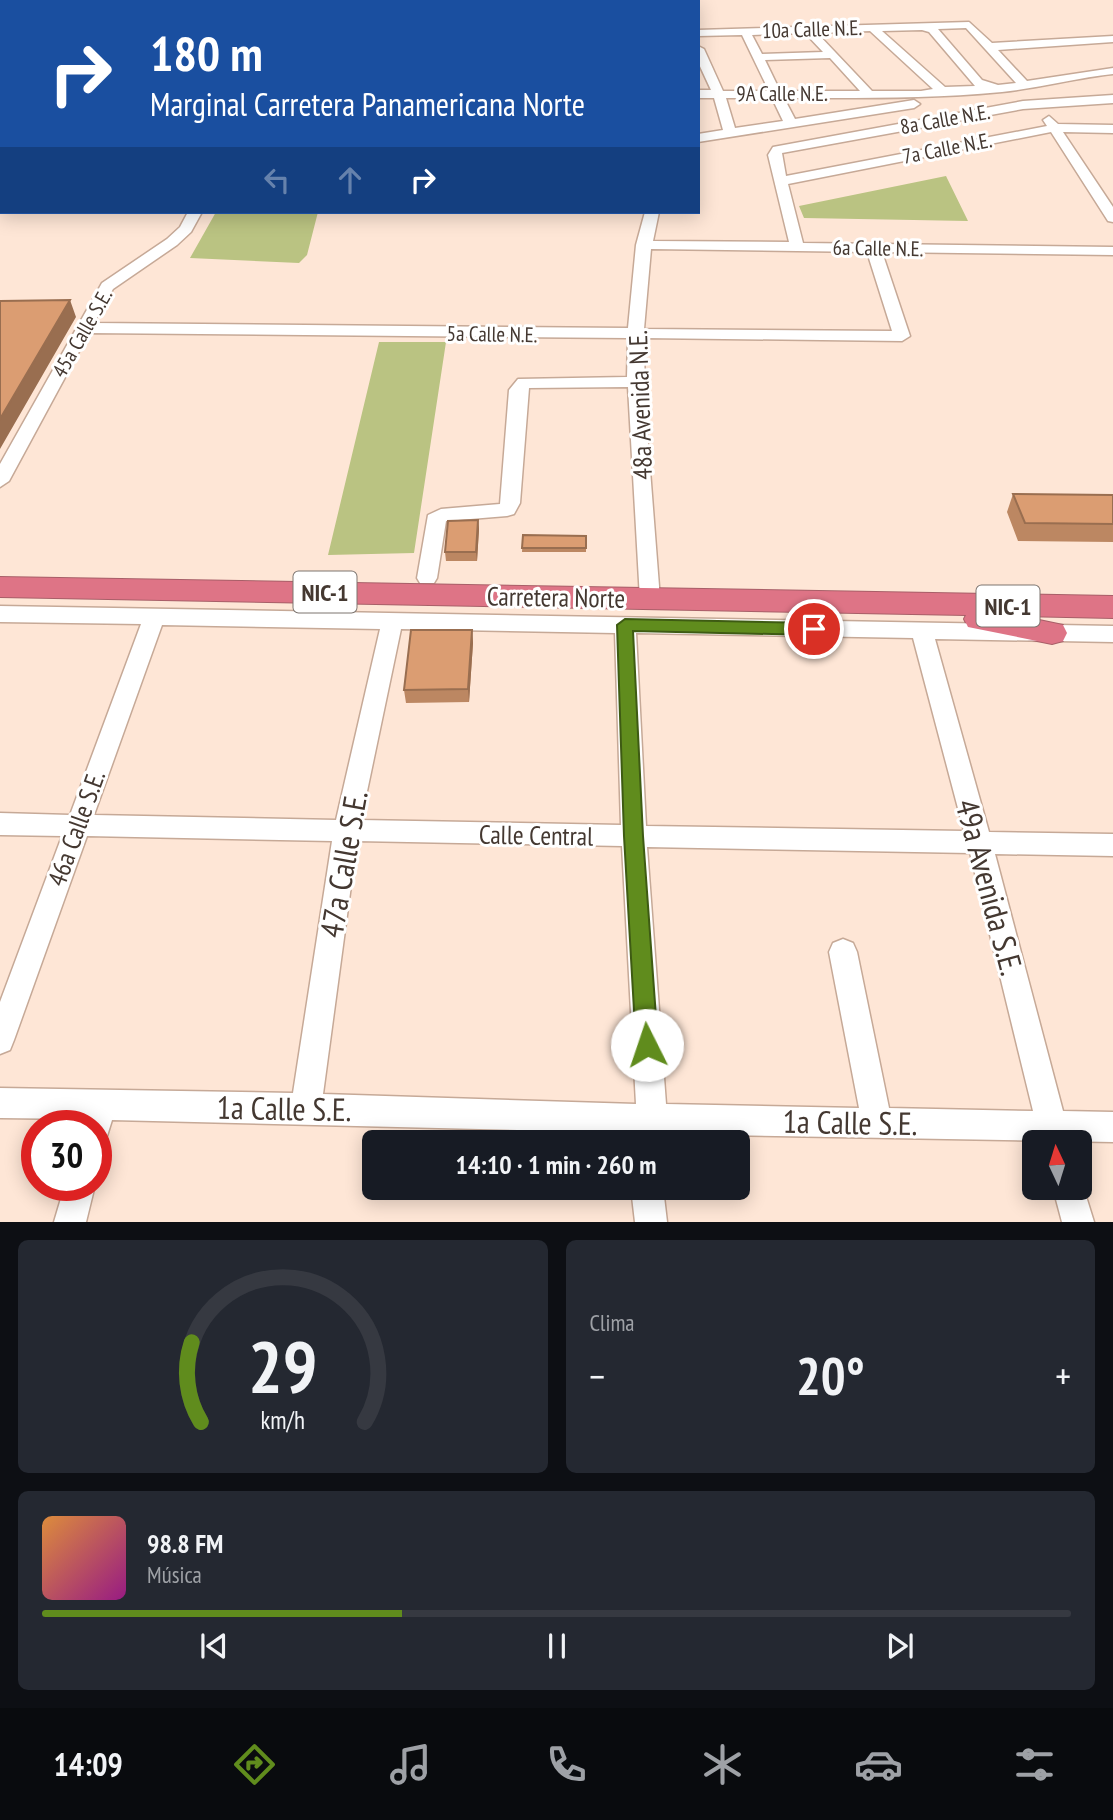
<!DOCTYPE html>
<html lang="es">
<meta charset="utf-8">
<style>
body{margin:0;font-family:"PT Sans Narrow",sans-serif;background:#242831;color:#f1f3f6;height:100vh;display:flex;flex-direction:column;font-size:26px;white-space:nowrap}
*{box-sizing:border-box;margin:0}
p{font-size:23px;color:#9ea1a6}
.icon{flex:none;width:38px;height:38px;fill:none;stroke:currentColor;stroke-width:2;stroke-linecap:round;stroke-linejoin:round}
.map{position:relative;height:1222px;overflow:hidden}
.panel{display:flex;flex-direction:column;gap:18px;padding:18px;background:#0d0f14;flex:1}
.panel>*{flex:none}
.banner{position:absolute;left:0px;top:0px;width:700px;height:214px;box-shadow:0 4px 18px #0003;background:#1a4fa0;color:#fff;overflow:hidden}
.needle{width:46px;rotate:356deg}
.tools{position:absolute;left:1022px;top:1130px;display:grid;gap:14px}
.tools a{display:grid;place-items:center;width:70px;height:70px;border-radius:10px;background:#171b24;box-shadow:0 4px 18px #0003;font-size:35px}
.speed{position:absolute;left:21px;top:1110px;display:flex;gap:14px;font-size:35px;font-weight:700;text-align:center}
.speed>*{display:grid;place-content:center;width:91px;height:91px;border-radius:50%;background:#171b24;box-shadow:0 4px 18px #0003;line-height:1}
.speed .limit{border:10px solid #d22;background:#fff;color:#111}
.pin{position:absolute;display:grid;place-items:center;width:60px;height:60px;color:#fff;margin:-30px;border:4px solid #fff;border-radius:50%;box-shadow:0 2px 7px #0007}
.me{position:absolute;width:77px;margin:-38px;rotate:356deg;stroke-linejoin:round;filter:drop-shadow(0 0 5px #0008)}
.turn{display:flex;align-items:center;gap:24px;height:147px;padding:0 35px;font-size:32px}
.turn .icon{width:91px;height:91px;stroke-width:2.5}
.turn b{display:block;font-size:49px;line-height:60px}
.lanes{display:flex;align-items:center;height:66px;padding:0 35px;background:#0003;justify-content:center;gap:35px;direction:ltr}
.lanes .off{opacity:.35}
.big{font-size:52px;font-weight:800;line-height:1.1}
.panel .card{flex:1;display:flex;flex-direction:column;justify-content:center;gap:10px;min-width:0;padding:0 24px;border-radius:10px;background:#242831}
.panel .dial{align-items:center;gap:0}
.dial svg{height:182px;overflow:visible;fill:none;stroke:#363941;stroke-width:7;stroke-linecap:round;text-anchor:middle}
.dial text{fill:#f1f3f6;stroke:none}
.song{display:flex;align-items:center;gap:21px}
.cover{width:84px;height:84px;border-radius:10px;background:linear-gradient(135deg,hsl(30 70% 55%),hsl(310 70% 35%))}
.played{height:7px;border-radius:4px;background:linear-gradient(90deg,#608c1d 35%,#363941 35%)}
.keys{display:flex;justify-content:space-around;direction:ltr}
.heat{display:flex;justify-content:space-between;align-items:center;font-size:38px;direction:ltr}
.panel .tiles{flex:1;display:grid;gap:18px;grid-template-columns:1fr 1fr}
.card:last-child{grid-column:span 2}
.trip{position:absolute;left:362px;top:1130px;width:388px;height:70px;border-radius:10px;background:#171b24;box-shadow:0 4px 18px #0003;font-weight:800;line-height:70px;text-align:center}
.menu{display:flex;height:112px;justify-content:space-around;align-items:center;background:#090b0e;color:#9ea1a6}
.menu .icon{width:49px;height:49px}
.menu .selected{color:#608c1d}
.menu b{font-size:32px;color:#f1f3f6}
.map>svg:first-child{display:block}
.green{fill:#bac382}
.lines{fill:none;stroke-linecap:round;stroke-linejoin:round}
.minor-casing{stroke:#c6a997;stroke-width:3}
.highway-casing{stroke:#a85f68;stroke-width:2}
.minor{fill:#fff;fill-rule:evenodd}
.highway{fill:#de7486;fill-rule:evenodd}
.wall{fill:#bc8762}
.shaded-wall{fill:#996e50}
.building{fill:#db9d72;stroke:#996e50;stroke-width:2}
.route{fill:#608c1d;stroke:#3e5b13;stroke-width:2}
.labels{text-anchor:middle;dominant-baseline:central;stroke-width:6;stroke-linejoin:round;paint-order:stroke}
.far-street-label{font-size:21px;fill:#443831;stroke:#fff}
.shield{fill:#fff;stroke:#7c746f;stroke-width:2}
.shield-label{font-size:24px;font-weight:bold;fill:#443831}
.street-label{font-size:26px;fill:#443831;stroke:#fff}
.near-street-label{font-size:32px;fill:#443831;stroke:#fff}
</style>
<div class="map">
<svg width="1113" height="1222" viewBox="0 0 1113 1222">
<rect width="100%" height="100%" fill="#fee6d6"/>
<!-- green -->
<path class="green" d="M946 176 968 221 804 218 799 206Z
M216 212H318L307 255 299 263 190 258Z
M379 342H446L414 553 328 555Z"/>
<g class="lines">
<defs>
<path id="minor" d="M0 0H351L352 1 2 3Z
M459 0H471L472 2H460Z
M604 0H614L615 2H605Z
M969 22 992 43 1113 36V42L998 50 1027 81 1113 68V74C1076 78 1039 88 1002 92 930 99 857 98 784 98L795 119 914 100 920 104 914 108 698 142V134L723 130 714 98H698V90H711L698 62V46L704 49 723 91H769L742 35 698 36V30ZM966 28 1016 83 998 85 982 80 938 29ZM922 30 929 32 975 86 945 87 882 31ZM870 31 933 89 921 91H872L817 33ZM805 33 823 52 762 54 752 35ZM830 58 860 91H780L765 60ZM726 98H772L783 121 735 128Z
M0 40H2V46H0Z
M0 68H2L0 76Z
M1113 95V103L1023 109 782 153 786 176 1047 126 1043 120 1049 116 1058 124 1113 125V133L1063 132 1113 207V222L1108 221 1051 132 788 184 803 243 1113 247V255L882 252 910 336 902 341 644 338 645 405 660 599 657 604 650 606 643 604 640 599 628 387 529 388 520 503 514 514 507 516 446 521 437 578 434 583H420L417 578 428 515 441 509 500 504 509 390 518 379 627 377 628 338 89 333 9 481 0 487V464L102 283 167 239 180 227 188 212H202L191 232 177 245 113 289 94 323 628 328 636 245 645 212H659L653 241 789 242 768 155 773 147 1023 101ZM651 249 867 252 892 331 644 329Z
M0 184H2V192H0Z
M0 606 1113 626V642L935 639 989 832 1113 834V856L995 854 1063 1111 1113 1112V1142L666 1134 665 1143H635L636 1133 112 1120 107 1136 96 1140V1125H81L82 1119 0 1118V1088L293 1093 332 841 87 836 14 1040 10 1050 0 1054V1002L62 836 0 835V813L70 815 141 624 0 622ZM162 625 380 629 336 820 94 815ZM401 629 615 633 621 825 361 820ZM636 633 913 638 964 831 646 826ZM357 841 622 846 636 1104 323 1094ZM647 847 970 853 1033 1111 889 1108 857 952 853 943 843 939 833 943 829 952 859 1108 666 1104Z
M1080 1177 1094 1222H1062L1053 1188H1080Z
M65 1185H95L86 1222H54Z
M631 1188H663L667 1222H635Z"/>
<path id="highway" d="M0 577 1113 596V618L1020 616 1063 625 1067 633 1063 641 1052 644 968 627 964 619 966 615 0 597Z"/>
</defs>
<!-- minor casing -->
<use href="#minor" class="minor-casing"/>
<!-- highway casing -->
<use href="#highway" class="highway-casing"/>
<!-- minor -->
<use href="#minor" class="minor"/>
<!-- highway -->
<use href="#highway" class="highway"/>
</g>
<!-- wall -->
<path class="wall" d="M1013 494 1113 495V542L1018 541 1007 512Z
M478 520 479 529 477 561H446L445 552Z
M523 535 586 536V552H522Z
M472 630 473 643 469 702 406 703 404 690Z"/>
<!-- shaded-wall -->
<path class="shaded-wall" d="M70 300 76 317 0 449V419Z
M478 520 479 529 477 561 476 552Z
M472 630 473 643 469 702 468 689Z"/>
<!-- building -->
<path class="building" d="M70 300 0 419V301Z
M1013 494 1113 495V524L1025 523Z
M478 520 476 552H445L448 521Z
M523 535 586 536V548H522Z
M411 630H472L468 689 404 690Z"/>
<!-- route -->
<path class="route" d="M625 619 814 623 822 629 814 635 633 631 643 836 658 1045 655 1052 647 1055 639 1052 636 1045 624 836 617 625Z"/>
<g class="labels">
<!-- far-street labels -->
<g class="far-street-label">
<text transform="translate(812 29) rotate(-2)">10a Calle N.E.</text>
<text x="782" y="93">9A Calle N.E.</text>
<text transform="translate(945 119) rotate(-10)">8a Calle N.E.</text>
<text transform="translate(947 148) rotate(-11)">7a Calle N.E.</text>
<text transform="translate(878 248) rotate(1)">6a Calle N.E.</text>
<text transform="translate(82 333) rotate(-60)">45a Calle S.E.</text>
<text transform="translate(492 334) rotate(1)">5a Calle N.E.</text>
</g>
<!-- shield labels -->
<g class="shield">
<rect x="293.5" y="571.5" width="63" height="41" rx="5"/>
<rect x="976.5" y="585.5" width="63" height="41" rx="5"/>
</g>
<g class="shield-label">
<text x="325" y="592">NIC-1</text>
<text x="1008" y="606">NIC-1</text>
</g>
<!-- street labels -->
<g class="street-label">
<text transform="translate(640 405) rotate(-92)">48a Avenida N.E.</text>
<text transform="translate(556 597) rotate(1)">Carretera Norte</text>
<text transform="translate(76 828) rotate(-70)">46a Calle S.E.</text>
<text transform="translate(536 835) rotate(1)">Calle Central</text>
</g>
<!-- near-street labels -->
<g class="near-street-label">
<text transform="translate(343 864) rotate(-80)">47a Calle S.E.</text>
<text transform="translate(990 887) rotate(75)">49a Avenida S.E.</text>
<text transform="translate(284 1108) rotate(1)">1a Calle S.E.</text>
<text transform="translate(850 1122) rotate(1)">1a Calle S.E.</text>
</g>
</g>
</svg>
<div class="tools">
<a><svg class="needle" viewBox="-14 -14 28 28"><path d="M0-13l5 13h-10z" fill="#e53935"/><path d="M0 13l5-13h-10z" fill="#9ea1a6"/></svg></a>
</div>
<div class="speed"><div class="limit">30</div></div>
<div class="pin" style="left:814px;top:629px;background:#d93025"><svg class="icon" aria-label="arrive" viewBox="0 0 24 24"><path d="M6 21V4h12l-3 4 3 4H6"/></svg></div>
<svg class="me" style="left:647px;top:1045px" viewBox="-20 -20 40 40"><circle r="19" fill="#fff"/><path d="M0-13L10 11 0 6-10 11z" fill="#608c1d"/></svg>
<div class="trip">14:10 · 1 min · 260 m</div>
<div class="banner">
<div class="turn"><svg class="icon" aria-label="right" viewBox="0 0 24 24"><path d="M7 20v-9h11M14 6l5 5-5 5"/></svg><div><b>180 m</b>Marginal Carretera Panamericana Norte</div></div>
<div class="lanes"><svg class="icon off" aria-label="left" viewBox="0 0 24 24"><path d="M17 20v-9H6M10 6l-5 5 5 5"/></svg><svg class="icon off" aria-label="ahead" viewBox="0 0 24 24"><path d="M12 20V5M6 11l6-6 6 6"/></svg><svg class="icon" aria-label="right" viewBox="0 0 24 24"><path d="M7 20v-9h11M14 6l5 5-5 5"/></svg></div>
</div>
</div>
<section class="panel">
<div class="tiles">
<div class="card dial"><svg viewBox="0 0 100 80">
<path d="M14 69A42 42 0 1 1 86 69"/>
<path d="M14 69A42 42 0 0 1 10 34" stroke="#608c1d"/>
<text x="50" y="56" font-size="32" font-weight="700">29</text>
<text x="50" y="72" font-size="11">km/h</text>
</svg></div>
<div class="card"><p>Clima</p>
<div class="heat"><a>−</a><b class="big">20°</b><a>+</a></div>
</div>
<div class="card">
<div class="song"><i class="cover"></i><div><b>98.8 FM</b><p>Música</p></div></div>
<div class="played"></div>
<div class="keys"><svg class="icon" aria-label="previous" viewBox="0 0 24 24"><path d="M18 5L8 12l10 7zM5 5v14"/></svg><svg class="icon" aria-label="pause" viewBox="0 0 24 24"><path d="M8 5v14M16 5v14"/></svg><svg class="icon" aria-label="next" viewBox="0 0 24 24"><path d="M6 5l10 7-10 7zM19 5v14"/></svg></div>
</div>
</div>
</section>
<nav class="menu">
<b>14:09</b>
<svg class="icon selected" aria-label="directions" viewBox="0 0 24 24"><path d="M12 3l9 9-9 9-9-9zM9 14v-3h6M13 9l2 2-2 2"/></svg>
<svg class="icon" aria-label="music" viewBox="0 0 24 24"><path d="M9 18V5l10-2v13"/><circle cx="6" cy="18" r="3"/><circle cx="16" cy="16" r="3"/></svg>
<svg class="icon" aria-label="phone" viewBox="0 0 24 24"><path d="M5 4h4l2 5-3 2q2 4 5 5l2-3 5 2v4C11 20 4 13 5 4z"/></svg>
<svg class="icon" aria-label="climate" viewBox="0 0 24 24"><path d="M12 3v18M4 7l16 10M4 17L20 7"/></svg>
<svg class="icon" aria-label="car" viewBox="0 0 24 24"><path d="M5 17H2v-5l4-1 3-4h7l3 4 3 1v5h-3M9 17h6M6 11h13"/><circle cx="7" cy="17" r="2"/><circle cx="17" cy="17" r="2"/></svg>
<svg class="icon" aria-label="filters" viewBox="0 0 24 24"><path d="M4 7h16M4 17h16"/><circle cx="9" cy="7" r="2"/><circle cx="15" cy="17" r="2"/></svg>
</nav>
